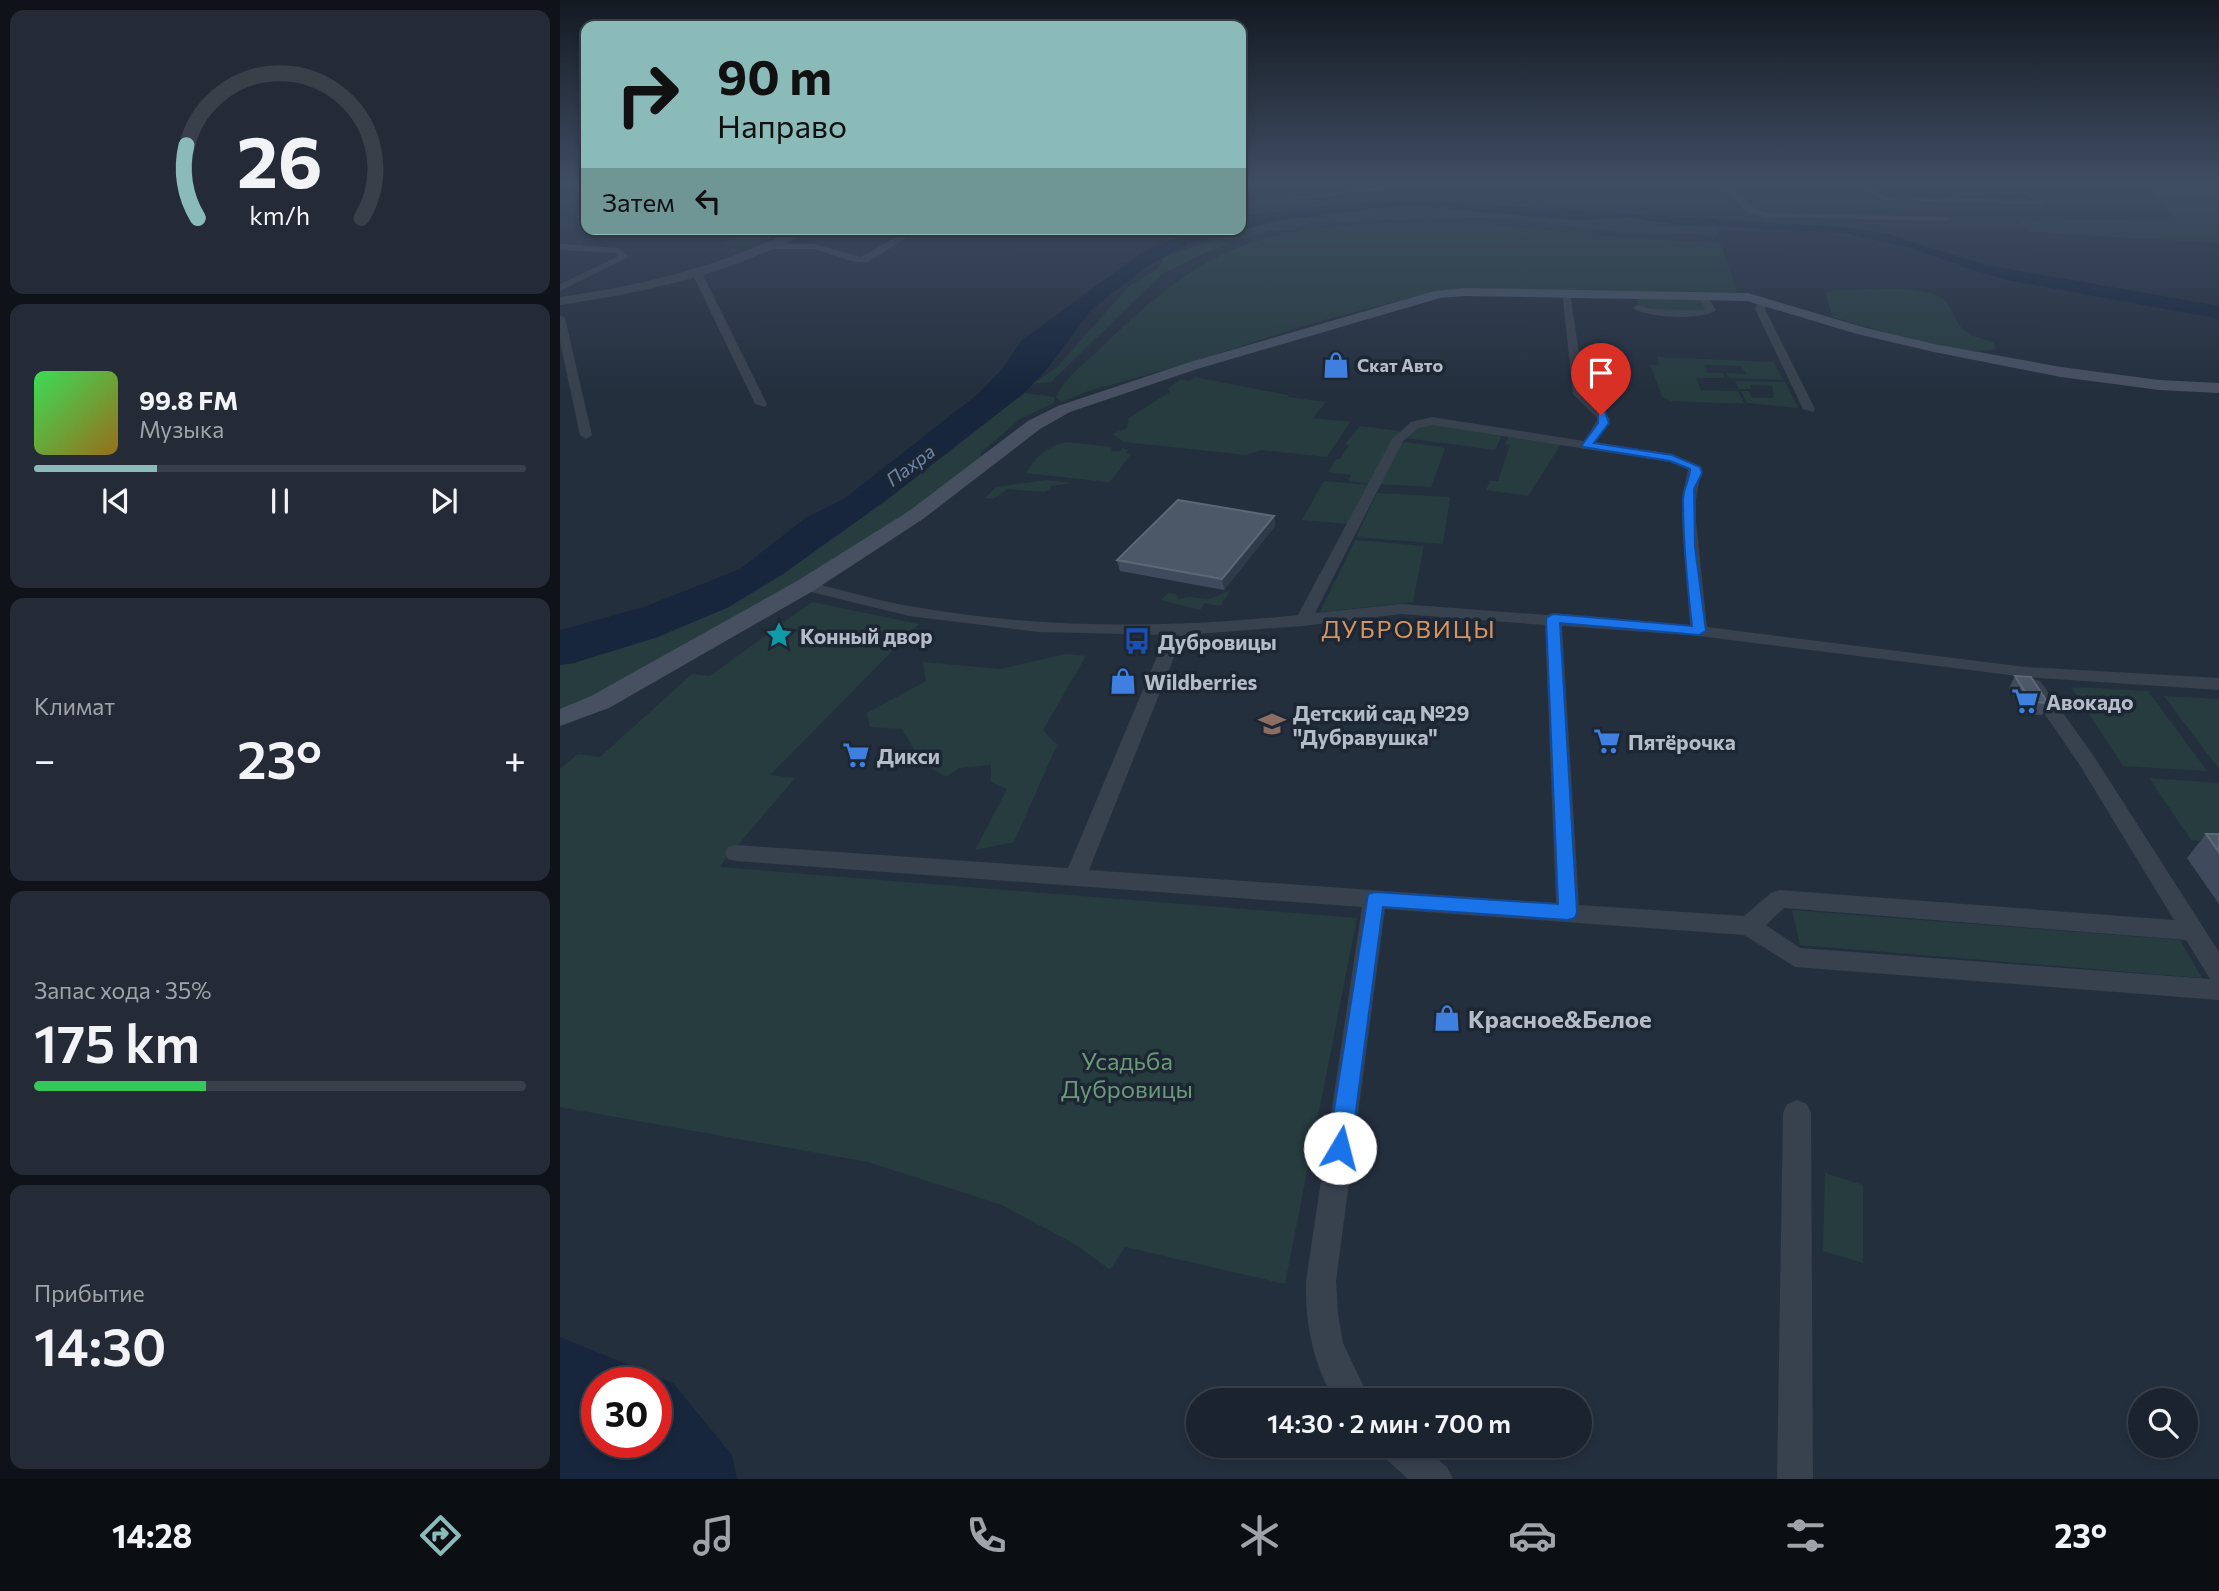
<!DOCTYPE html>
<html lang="ru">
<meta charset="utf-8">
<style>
body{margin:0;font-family:Commissioner,sans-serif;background:#242b36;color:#f1f3f6;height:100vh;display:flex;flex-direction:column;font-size:26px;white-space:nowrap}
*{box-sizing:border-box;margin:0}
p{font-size:23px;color:#a0a4aa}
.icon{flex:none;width:38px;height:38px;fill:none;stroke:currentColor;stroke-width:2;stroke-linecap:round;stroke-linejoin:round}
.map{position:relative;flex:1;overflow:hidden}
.details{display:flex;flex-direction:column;gap:10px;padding:10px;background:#0f1319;width:560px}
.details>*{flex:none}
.top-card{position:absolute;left:21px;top:21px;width:665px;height:214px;border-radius:14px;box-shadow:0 4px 10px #0003,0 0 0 2px #39404a;background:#8bbbb9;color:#111;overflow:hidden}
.buttons{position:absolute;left:1568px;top:1388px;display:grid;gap:14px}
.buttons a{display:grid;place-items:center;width:70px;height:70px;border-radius:50%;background:#1b232e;box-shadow:0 4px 10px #0003,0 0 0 2px #39404a;font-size:35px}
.speed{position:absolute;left:21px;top:1367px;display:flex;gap:14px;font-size:35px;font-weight:700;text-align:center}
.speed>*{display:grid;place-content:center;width:91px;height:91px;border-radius:50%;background:#1b232e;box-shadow:0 4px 10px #0003,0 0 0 2px #39404a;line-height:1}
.speed .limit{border:10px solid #d22;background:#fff;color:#111}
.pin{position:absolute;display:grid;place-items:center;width:60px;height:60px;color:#fff;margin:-72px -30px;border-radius:50% 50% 50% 0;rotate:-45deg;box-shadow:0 0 7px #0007}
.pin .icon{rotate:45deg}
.me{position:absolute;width:77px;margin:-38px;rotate:8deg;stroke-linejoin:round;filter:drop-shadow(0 0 5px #0008)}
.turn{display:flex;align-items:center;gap:24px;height:147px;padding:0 21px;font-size:32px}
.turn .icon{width:91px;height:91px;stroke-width:2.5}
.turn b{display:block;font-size:49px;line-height:60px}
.then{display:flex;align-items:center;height:66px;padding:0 21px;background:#0003;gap:14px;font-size:26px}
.big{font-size:52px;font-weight:600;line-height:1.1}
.details .tile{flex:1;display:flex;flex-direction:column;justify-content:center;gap:10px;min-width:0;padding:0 24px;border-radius:14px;background:#242b36}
.details .dial{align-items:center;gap:0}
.dial svg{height:182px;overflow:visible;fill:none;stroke:#39404a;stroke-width:7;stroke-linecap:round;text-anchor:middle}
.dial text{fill:#f1f3f6;stroke:none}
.song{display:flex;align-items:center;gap:21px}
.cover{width:84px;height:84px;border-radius:10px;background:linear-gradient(135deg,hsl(130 70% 55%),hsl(40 70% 35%))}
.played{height:7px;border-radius:4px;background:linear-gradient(90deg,#8bbbb9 25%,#39404a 25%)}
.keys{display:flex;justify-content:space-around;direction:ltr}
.heat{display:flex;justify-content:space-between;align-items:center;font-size:38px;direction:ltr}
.charge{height:10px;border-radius:5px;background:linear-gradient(90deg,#34c759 35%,#39404a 0)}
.trip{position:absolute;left:626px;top:1388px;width:406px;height:70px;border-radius:35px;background:#1b232e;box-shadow:0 4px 10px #0003,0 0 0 2px #39404a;font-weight:600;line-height:70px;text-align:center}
.tabs{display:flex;height:112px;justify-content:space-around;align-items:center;background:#0b0e12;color:#a0a4aa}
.tabs .icon{width:49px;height:49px}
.tabs .on{color:#8bbbb9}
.tabs b{font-size:32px;color:#f1f3f6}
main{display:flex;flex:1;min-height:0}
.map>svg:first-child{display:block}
.green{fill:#263c3f}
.water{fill:#17263c;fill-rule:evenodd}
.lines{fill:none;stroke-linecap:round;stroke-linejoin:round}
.river{fill:#17263c;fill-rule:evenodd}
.minor{fill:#38414e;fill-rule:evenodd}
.tertiary{fill:#38414e;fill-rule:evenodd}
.secondary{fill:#465061;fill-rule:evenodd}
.wall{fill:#3f4b5c}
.shaded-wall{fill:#2f3b4b}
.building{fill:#4b5868;stroke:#5c6777;stroke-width:2}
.route{fill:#1a73e8;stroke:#114b97;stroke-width:2}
.labels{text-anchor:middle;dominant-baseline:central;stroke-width:7;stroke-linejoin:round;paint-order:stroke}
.far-poi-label{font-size:18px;font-weight:bold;fill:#b4bcc9;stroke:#1d2633;text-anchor:start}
.far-water-label{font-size:19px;font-style:italic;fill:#6d86a8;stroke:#1d2633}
.poi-label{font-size:21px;font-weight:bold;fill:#b4bcc9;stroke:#1d2633;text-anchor:start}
.quarter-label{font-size:24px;letter-spacing:2px;fill:#d59563;stroke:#1d2633}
.near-poi-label{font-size:24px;font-weight:bold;fill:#b4bcc9;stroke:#1d2633;text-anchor:start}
.near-park-label{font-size:24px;fill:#6b9a76;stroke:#1d2633}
</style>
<main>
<section class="details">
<div class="tile dial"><svg viewBox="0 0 100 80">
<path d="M14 69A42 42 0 1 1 86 69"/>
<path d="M14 69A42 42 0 0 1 9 37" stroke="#8bbbb9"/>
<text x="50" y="56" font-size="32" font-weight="700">26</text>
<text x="50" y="72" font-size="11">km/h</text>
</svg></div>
<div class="tile">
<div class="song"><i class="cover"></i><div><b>99.8 FM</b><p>Музыка</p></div></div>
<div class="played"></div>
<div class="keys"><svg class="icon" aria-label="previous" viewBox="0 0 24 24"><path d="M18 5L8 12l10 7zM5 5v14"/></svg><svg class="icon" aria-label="pause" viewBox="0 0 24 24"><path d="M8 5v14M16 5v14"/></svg><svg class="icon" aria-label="next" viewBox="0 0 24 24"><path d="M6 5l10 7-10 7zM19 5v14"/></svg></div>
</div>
<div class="tile"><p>Климат</p>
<div class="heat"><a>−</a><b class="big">23°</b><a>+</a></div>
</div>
<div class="tile"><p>Запас хода · 35%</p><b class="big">175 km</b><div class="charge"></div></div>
<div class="tile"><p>Прибытие</p><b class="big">14:30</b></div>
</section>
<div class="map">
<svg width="1659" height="1479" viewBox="0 0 1659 1479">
<rect width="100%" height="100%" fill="#242f3e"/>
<!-- green -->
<path class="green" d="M1585 183H1659V243L1470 232 1457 221 1616 219Z
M851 207 1020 221 1069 218 1094 222 1097 223 1096 226 1157 227 1158 235 1153 237 1138 234H1075L932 217 762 222 741 225 733 230 708 231 674 242 647 252 602 274 491 382 472 384 496 368 568 287 597 269 605 257 684 229 720 221 822 208Z
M820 223 918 224 1056 237 1160 243 1177 289 1176 292 880 290 742 326 636 361 529 391 501 402 496 397C506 376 527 362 543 346 579 311 621 273 667 252 713 230 770 228 820 223Z
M187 229H235L190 246 158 244Z
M1276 290C1303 290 1354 284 1378 296 1390 301 1393 316 1400 326 1408 336 1422 339 1434 342L1436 349C1401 358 1311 328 1273 317L1267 300V292Z
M1139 297 1149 311H1083L1075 298Z
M1097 357 1214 362 1223 380 1169 378 1166 373 1186 374 1181 366 1144 365 1148 373H1162L1165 378H1136L1141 390 1178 391 1185 404 1111 401 1102 397 1090 365H1099Z
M635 377 728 395V397L766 402 753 418 790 422 767 457 701 450 686 455 564 442 552 434 567 428 569 418 610 392 608 388 621 379 629 381Z
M1175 381 1225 382 1238 408 1187 403 1181 391H1189L1192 398H1214L1212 386 1190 385 1191 389H1179Z
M464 393 494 397V403L460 419 420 453 423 463 356 515 116 661 0 711V665L14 663 324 502Z
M871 423 942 435 935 450 845 438 859 426Z
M800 426 840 431 811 484 788 481 791 475 768 472 776 459H780L789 445 785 444Z
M949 436 1001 444 968 496 926 490 930 481H938L950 445 945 444Z
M506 442 552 447 551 451H560L563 448 568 450 566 453 571 454 550 482H547L466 473C477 456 486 447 506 442Z
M846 442 882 447 885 449 871 487 819 484 840 443Z
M486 480 513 483 492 486 486 492 448 489 433 499 425 498 436 487Z
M764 481 808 485 788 524 742 520Z
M817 493 890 497 883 544 796 537Z
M795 540 864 546 853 602 760 612Z
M671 590 660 606 645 603 640 610 601 600 608 593 616 594 618 599 629 597 649 599Z
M252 602 359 624 210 775 235 778 159 867 797 918 725 1284 565 1247 550 1270 518 1246 442 1205 308 1162 0 1107V769L18 754 40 757 132 674 150 676Z
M506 654 526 656 483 730 497 745 454 842 415 850 447 789 431 782V765L399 768 386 777 362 763 342 729 310 727 307 713 366 681 363 662 440 669Z
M1511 687 1588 691 1647 771 1563 766Z
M1604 696 1659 699V769Z
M1589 778 1659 783V843L1631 840Z
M1232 910 1620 940 1642 978 1240 945Z
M1265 1173 1303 1185V1263L1263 1251Z"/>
<!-- water -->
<path class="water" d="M852 200 1280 227 1325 233 1471 280 1659 310V319L1446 280 1349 248 1283 233 1116 224 1065 217 1016 220 846 205 719 220 628 244 588 266 531 310 488 368 464 393 324 502 223 574 169 607 98 637 14 663 0 665V630L84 607 180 569 247 517 285 498 418 394 443 368 461 341 585 250 640 229H681V216L765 206Z
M0 1337 113 1383 172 1455 177 1479H0ZM37 1382H96V1442H37Z"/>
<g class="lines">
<!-- river -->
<path class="river" d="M1405 259 1426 265 1659 306V316L1423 273 1400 266V260Z"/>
<!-- minor -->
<path class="minor" d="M851 183H878L735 200 731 198Z
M1155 183C1173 183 1188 206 1205 213L1386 217 1390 219 1386 221 1204 217 1188 212Z
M1292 183H1301L1326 197 1484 200 1488 202 1484 204 1324 201Z
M350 229H360L308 262H295L254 249H214L210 246 214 243 254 244 301 257Z
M0 244 59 248 69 257 0 291V284L59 256 57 253 0 250Z
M138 272 143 275 207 404 205 407 195 404 133 275Z
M1002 291 1010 293 1025 393 1050 419 1035 442 1112 454 1142 467 1136 499V520L1147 627 1466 667 1659 678V690L1466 677 1139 636 1002 626 1019 905 1184 916 1211 893 1219 890 1614 920 1519 764 1465 685 1474 679 1480 681 1533 755 1659 952V1000L1235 967 1184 935 825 909 776 1281 778 1314 783 1343 810 1400H774C753 1362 745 1324 746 1281L802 907 176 861 168 859 165 853 168 847 176 845 508 868 606 635 478 632 349 616 239 589 237 586 239 583 245 581C279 589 314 600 349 606 478 629 608 629 738 615L832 439 851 422 872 417 1024 441 1038 419 1013 394ZM872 425 1109 462 1128 469 1122 499V520L1130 625 993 613 987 615 841 604 755 613 843 441 859 428ZM841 614 985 625 996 903 529 870 623 635 743 626ZM1224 908 1626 940 1650 979 1240 948 1206 925Z
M1142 292 1145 293 1156 310C1142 321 1087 318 1073 308L1078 305 1090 309 1143 310 1145 309 1137 295Z
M1199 298 1207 300 1205 309 1255 409 1253 412 1243 409 1195 309Z
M0 315 5 318 32 435 26 439 20 435 0 342Z
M1237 1100 1247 1104 1251 1113 1253 1479H1217L1223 1113 1227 1104Z
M820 1446H863L887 1467 893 1479H848L825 1458Z"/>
<!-- tertiary -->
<path class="tertiary" d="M235 229H249C237 239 220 246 206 252 140 281 71 294 0 305V297C83 285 160 267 235 229Z"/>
<!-- secondary -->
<path class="secondary" d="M907 288 1188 293 1306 328 1374 344 1501 367 1599 380 1659 383V393L1599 390 1501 377 1374 352 1297 334 1187 301 907 296 880 298 637 369 510 412 480 429 363 519 253 591 49 708 0 726V709L31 696 237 581 349 511 468 421 498 406 627 363 874 291Z"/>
</g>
<!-- wall -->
<path class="wall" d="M714 516 715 526 664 590 560 571 557 560Z
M1455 676 1488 703 1482 715 1464 714 1449 688Z
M1646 834H1659V904L1627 858Z"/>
<!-- shaded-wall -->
<path class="shaded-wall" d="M714 516 715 526 664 590 662 579Z"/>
<!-- building -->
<path class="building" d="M618 500 714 516 662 579 557 560Z
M1455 676 1471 677 1488 703 1471 702Z
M1646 834H1659V852Z"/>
<!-- sky -->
<linearGradient id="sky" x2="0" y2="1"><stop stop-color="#141a22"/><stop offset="0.47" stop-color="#3f4d63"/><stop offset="1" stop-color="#3f4d63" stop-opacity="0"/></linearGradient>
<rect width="1659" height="390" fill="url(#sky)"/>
<!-- route -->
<path class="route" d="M1038 412H1045L1049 423 1034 443 1112 455 1140 467 1142 473 1134 489 1135 547 1146 631 1139 635 1000 623 1017 912 1015 918 1008 920 823 907 791 1148 788 1156 780 1159 772 1156 768 1148 808 894 815 892 998 904 986 618 993 614 1132 626C1127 583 1123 542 1123 500 1123 488 1130 479 1130 469L1110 461 1023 447 1022 445 1038 423Z"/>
<!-- icons -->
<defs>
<symbol id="shop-bare" viewBox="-9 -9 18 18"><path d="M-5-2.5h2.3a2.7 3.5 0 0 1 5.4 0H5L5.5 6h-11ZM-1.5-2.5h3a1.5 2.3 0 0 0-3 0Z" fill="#3f7fe0" stroke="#1d2633" stroke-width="2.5" paint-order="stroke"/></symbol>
<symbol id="sight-bare" viewBox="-9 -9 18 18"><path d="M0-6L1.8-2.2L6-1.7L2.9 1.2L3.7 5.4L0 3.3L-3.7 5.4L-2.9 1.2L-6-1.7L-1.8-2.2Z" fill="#0f9aa8" stroke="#1d2633" stroke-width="2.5" paint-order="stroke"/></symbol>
<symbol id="bus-bare" viewBox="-9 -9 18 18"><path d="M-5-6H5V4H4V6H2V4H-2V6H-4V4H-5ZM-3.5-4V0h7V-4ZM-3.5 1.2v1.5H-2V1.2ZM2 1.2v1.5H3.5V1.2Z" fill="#1a4fb4" stroke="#1d2633" stroke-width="2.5" paint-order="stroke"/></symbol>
<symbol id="supermarket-bare" viewBox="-9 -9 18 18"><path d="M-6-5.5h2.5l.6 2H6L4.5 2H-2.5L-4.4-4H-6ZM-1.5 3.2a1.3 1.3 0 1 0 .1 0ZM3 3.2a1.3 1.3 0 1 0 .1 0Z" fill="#3f7fe0" stroke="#1d2633" stroke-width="2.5" paint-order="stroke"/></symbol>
<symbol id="school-bare" viewBox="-9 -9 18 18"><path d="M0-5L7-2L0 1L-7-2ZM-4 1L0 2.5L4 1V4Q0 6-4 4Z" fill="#8d6e63" stroke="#1d2633" stroke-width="2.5" paint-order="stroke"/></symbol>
</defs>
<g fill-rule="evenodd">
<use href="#shop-bare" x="757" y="346" width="38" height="38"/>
<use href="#sight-bare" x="200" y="616" width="38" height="38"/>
<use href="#bus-bare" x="558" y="622" width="38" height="38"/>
<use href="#shop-bare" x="544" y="662" width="38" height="38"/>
<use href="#supermarket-bare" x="1446" y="682" width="38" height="38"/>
<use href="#school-bare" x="693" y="705" width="38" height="38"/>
<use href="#supermarket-bare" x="1028" y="722" width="38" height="38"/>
<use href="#supermarket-bare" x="277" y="736" width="38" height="38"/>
<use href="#shop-bare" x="868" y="999" width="38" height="38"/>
</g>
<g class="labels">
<!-- far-poi labels -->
<g class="far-poi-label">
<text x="797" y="365">Скат Авто</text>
</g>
<!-- far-water labels -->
<g class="far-water-label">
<text transform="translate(350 465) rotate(-37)">Пахра</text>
</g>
<!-- poi labels -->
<g class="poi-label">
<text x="240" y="635">Конный двор</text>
<text x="598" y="641">Дубровицы</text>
<text x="584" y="681">Wildberries</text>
<text x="1486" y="701">Авокадо</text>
<text x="733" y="712">Детский сад №29<tspan x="733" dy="24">"Дубравушка"</tspan></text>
<text x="1068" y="741">Пятёрочка</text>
<text x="317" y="755">Дикси</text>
</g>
<!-- quarter labels -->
<g class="quarter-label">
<text x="849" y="628">ДУБРОВИЦЫ</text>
</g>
<!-- near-poi labels -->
<g class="near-poi-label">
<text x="908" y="1018">Красное&amp;Белое</text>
</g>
<!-- near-park labels -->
<g class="near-park-label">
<text x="567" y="1060">Усадьба<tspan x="567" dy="28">Дубровицы</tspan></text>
</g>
</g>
</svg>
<div class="buttons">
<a><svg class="icon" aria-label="search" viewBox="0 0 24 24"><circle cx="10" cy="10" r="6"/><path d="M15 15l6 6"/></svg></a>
</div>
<div class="speed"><div class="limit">30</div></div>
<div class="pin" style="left:1041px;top:415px;background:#d93025"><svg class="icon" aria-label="arrive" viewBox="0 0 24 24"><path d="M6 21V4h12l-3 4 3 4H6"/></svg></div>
<svg class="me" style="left:780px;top:1148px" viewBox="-20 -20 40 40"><circle r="19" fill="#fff"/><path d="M0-13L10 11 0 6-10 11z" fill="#1a73e8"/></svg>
<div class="trip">14:30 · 2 мин · 700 m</div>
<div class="top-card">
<div class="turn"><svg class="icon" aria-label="right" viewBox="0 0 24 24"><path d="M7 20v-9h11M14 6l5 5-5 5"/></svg><div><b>90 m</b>Направо</div></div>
<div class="then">Затем<svg class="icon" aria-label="left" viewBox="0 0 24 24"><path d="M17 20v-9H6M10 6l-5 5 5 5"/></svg></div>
</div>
</div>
</main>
<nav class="tabs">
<b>14:28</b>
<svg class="icon on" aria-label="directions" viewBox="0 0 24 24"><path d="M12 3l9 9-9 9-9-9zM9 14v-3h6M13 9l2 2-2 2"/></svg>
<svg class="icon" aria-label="music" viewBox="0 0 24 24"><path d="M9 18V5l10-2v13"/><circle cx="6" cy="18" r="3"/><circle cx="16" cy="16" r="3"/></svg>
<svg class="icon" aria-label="phone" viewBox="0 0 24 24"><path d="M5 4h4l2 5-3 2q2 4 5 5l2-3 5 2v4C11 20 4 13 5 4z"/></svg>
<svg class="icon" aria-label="climate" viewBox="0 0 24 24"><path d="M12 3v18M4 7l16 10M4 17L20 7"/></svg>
<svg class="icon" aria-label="car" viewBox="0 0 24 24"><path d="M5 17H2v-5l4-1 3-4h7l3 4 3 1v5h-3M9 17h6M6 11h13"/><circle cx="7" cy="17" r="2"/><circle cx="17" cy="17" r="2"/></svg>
<svg class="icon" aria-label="filters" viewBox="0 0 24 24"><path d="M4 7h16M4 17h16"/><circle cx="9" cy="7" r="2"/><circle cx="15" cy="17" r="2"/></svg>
<b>23°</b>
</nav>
